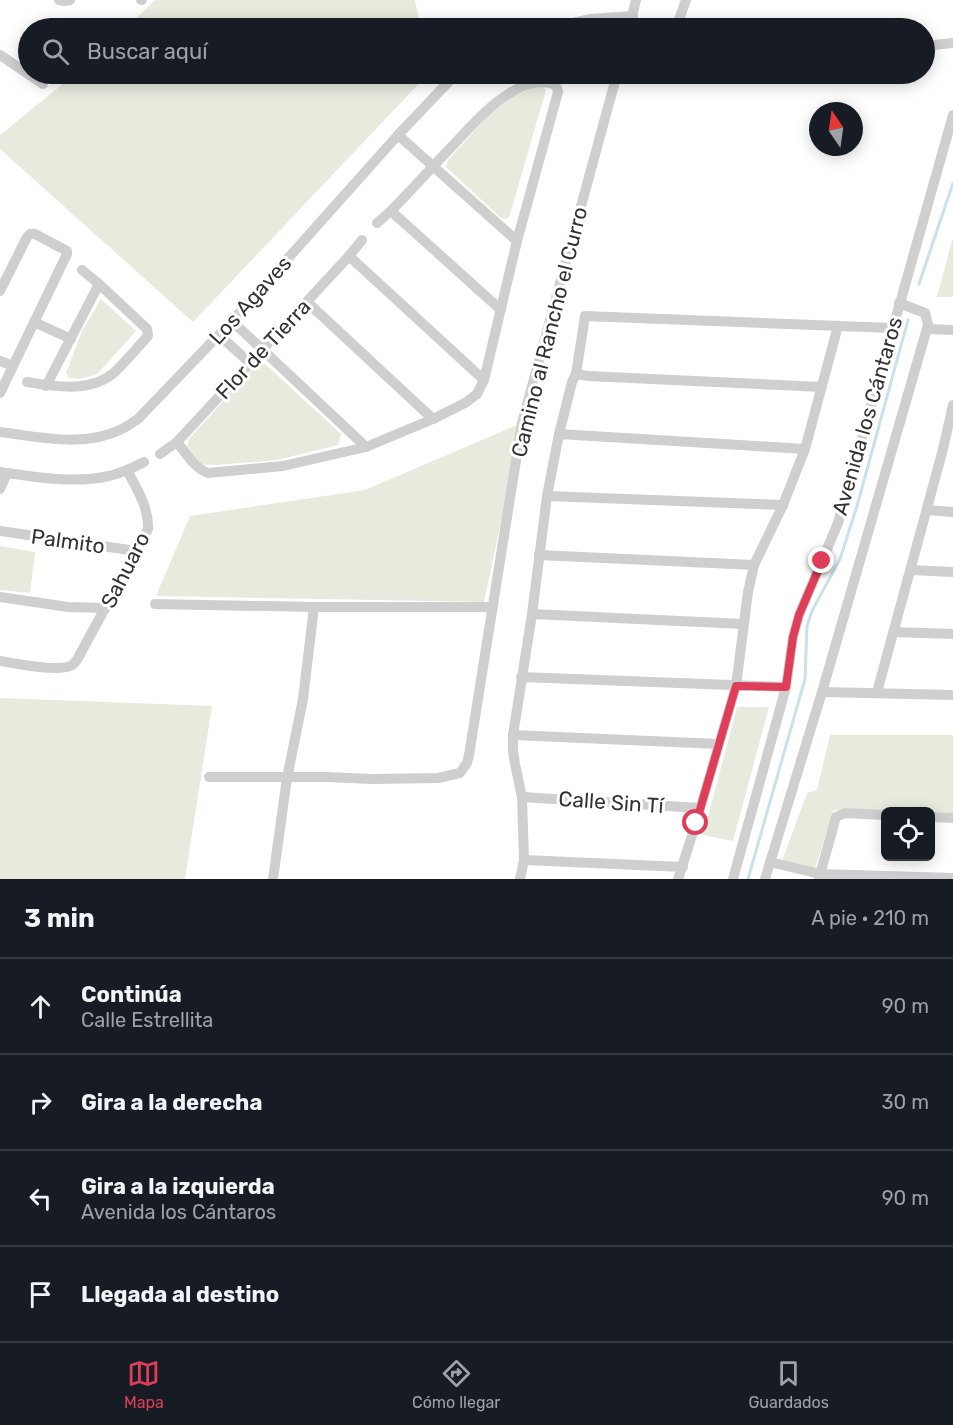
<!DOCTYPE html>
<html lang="es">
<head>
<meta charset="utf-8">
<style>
  body { margin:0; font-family:Rubik,sans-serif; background:#20242c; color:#f1f3f6 }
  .controls { position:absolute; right:18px; bottom:18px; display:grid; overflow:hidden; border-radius:9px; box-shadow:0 3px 15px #0003 }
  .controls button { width:54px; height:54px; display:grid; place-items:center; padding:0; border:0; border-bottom:2px solid #363941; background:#171b24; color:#f1f3f6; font:30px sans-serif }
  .compass { position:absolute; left:809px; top:102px; width:54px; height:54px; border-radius:50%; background:#171b24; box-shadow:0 3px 15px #0003; rotate:347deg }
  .stop { position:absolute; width:18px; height:18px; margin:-14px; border:4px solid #df3e59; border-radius:50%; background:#fff }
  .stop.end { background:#df3e59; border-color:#fff; box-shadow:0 2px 6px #0008 }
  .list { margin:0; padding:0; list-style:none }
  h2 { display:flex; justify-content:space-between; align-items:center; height:78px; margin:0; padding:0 24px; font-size:26px }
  h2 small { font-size:20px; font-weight:400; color:#9ea1a6 }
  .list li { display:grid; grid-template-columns:39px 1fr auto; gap:18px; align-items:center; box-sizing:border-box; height:96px; padding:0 24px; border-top:2px solid #363941 }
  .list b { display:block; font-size:22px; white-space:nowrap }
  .list p { margin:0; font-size:20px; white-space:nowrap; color:#9ea1a6 }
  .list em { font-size:20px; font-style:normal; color:#9ea1a6 }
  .icon { flex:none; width:33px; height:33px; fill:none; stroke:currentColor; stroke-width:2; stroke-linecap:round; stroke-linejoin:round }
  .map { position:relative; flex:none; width:953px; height:879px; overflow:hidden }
  .search { position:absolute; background:#171b24; box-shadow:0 3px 15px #0003; left:18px; right:18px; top:18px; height:66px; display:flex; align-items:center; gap:15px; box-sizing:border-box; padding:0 21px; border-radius:33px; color:#9ea1a6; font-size:22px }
  .sheet { height:462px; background:#171b24 }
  nav { display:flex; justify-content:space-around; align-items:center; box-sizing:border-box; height:84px; border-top:2px solid #363941; background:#171b24; font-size:16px; color:#9ea1a6 }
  nav a { display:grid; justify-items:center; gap:3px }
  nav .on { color:#df3e59 }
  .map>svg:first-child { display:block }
  .green { fill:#e6ebde }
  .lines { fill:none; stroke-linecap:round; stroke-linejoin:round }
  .stream { stroke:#cbe1ea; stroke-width:3 }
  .minor { stroke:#cfcfcf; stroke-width:10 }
  .route { stroke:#df3e59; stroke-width:8 }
  .labels { text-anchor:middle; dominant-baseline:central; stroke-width:6; stroke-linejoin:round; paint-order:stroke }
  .street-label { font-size:21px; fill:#323232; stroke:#fff }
</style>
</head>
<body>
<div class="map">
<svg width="953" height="879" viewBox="0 0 953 879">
  <rect width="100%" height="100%" fill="#fff"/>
  <!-- green -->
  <g class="green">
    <polygon points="155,0 415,0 421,28 126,28"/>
    <polygon points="75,74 428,74 193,322 0,149 0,135"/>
    <polygon points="541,85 546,90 509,218 502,219 446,167 448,160 489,115 514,96"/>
    <polygon points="953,237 953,297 937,297"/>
    <polygon points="101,299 136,331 97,374 81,379 69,378 66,373 82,331"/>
    <polygon points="265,364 341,434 338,445 277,460 216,465 199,464 187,446 189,439 255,366"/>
    <polygon points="522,423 484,602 156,596 190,516 365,490"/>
    <polygon points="0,546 35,552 30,593 0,590"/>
    <polygon points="0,698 212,706 185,879 0,879"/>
    <polygon points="737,707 769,707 733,841 703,835"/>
    <polygon points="830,735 953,735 953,815 931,814 930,812 885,813 834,810 815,868 782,861 807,793 817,790"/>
  </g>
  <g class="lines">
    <!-- stream -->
    <g class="stream">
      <polyline points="919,284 953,183"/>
      <polyline points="748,879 805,679 807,626 812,611 840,559 857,506 908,320"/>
    </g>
    <!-- minor -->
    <g class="minor">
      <polyline points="59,0 64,1 70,0"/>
      <polyline points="141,0 142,0"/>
      <polyline points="551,28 591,19 633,16"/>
      <polyline points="629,28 636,0"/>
      <polyline points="676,28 686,0"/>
      <polyline points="924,46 953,43"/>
      <polyline points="0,55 43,84"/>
      <polyline points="398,135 517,241"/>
      <polyline points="391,211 501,310"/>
      <polyline points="349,256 484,380"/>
      <polyline points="0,291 27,237 30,234 35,234 67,251 67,254 0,393"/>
      <polyline points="307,302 433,419"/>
      <polyline points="232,321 366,447"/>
      <polyline points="34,322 71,339"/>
      <polyline points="927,329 953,330"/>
      <polyline points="219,335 250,363"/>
      <polyline points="0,361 13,366"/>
      <polyline points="576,374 585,316 892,328"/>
      <path d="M27 382C57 387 92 393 116 371 127 360 137 348 148 336L147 329 99 284 82 270"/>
      <polyline points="46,386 99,284"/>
      <path d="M0 432C40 437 84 448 122 429 128 426 133 422 138 419L232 321 398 135 456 74"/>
      <polyline points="559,434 572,382 576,374 588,376 822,387"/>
      <path d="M177 442C186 453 194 468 208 473L283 466 366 447 433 419 465 403 477 394 484 380 517 241 558 92 557 88 554 84C540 79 522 85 510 93 490 105 474 123 458 140 436 163 414 187 391 211L377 223"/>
      <polyline points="160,454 177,442 349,256 362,240"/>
      <path d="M0 472C36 477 73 484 109 476 121 473 133 468 144 462"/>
      <polyline points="0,489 7,473"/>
      <polyline points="547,496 559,434 805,449"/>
      <polyline points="927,510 953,512"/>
      <polyline points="0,531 136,551"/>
      <polyline points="539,555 754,565"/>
      <polyline points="911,570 953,572"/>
      <polyline points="0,597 68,607 106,608"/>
      <polyline points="155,604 314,607 493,607"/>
      <polyline points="532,614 743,624"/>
      <polyline points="894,632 953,634"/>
      <path d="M0 661C15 663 59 673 72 665 73 665 77 660 78 658L148 529C149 507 137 490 127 470"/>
      <polyline points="521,677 786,687"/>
      <polyline points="822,692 953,695"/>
      <polyline points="877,692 942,453 953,405"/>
      <polyline points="513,735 719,744"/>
      <polyline points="209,777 327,777 372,779 438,778 460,773 467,763 469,755 522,423 617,74"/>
      <polyline points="522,797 700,808"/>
      <polyline points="930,817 953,818"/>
      <polyline points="524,860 683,867"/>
      <polyline points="770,862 820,874 953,878"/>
      <polyline points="819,878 836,817 845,813 886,815"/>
      <polyline points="273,879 287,778 303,699 314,607"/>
      <polyline points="520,879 524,860 522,797 515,764 513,751 513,735 532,614 547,496 783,505"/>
      <polyline points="678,879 696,823 736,686 748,592 754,565 783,505 805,449 838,326"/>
      <polyline points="733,879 786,687 793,637 799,615 838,523 953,115"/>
      <polyline points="765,879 822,692 928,325 925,313 899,303"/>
    </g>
  </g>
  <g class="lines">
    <!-- route -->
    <polyline class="route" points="696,823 736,686 786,687 793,637 799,615 822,561"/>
  </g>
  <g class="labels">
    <!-- street labels -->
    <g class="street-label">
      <text transform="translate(250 300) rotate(-48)">Los Agaves</text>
      <text transform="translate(549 332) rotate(-76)">Camino al Rancho el Curro</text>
      <text transform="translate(263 349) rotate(-47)">Flor de Tierra</text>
      <text transform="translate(867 416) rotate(-74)">Avenida los Cántaros</text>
      <text transform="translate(68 541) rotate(8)">Palmito</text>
      <text transform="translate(125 570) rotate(-63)">Sahuaro</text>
      <text transform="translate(611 802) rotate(4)">Calle Sin Tí</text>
    </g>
  </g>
</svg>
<div class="controls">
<button><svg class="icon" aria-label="locate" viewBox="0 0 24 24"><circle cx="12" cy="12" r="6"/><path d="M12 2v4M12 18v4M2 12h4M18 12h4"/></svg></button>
</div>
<svg class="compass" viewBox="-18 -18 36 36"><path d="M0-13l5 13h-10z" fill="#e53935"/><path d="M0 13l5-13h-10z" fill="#9ea1a6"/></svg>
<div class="stop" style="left:696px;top:823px"></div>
<div class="stop end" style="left:822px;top:561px"></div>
<div class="search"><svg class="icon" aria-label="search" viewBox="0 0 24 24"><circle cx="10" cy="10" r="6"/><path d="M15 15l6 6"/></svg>Buscar aquí</div>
</div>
<section class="sheet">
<h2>3 min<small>A pie · 210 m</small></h2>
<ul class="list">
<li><svg class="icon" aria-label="ahead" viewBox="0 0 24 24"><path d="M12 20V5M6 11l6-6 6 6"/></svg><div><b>Continúa</b><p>Calle Estrellita</p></div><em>90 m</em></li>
<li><svg class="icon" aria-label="right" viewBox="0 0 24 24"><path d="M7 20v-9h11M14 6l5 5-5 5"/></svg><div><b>Gira a la derecha</b></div><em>30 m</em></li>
<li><svg class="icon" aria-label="left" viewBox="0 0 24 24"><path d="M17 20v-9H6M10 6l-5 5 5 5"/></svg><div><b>Gira a la izquierda</b><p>Avenida los Cántaros</p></div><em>90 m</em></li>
<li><svg class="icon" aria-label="arrive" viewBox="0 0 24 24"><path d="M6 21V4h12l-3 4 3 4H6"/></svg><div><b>Llegada al destino</b></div></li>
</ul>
</section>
<nav>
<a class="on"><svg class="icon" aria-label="map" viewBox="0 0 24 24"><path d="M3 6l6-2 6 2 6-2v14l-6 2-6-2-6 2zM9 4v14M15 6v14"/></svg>Mapa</a>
<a><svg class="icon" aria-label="directions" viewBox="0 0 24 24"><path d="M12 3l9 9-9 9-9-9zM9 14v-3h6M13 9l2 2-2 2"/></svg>Cómo llegar</a>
<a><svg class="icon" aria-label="saved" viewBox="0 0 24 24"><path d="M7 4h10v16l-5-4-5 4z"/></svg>Guardados</a>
</nav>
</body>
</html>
